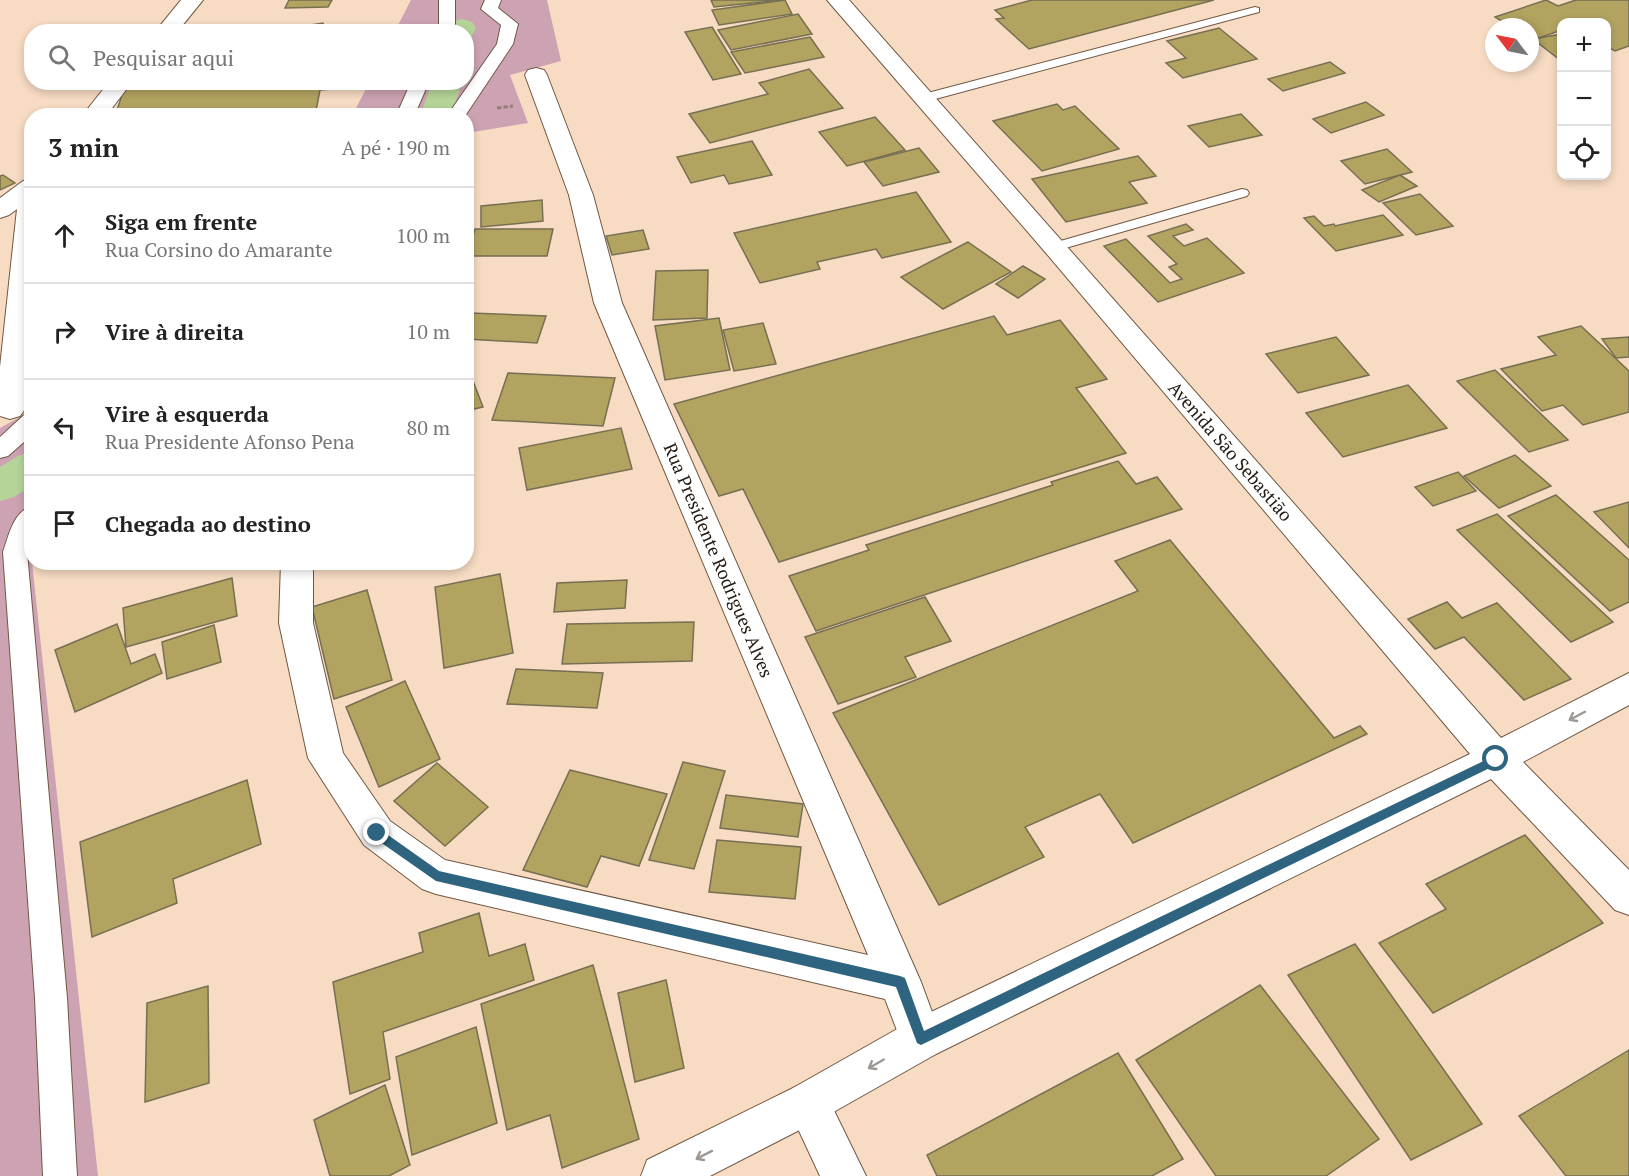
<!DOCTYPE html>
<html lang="pt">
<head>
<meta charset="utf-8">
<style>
  body { margin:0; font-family:"PT Serif",serif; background:#f6f6f6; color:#222 }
  .controls { position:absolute; right:18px; top:18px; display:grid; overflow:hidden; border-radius:12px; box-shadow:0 3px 9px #0003 }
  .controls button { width:54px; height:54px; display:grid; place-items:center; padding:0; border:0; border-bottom:2px solid #e0e0e0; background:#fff; color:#222; font:30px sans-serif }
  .compass { position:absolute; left:1485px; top:18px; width:54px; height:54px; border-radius:50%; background:#fff; box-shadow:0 3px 9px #0003; rotate:302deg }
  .stop { position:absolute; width:18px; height:18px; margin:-14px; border:4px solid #2e647f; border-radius:50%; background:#fff }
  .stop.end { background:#2e647f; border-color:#fff; box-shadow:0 2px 6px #0008 }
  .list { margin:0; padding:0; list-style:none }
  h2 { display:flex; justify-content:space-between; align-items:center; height:78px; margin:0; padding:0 24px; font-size:26px }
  h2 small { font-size:20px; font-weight:400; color:#767676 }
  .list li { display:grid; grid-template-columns:39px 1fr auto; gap:18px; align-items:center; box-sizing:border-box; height:96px; padding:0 24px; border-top:2px solid #e0e0e0 }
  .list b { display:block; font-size:22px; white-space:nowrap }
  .list p { margin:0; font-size:20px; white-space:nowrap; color:#767676 }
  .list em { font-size:20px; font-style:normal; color:#767676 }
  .icon { flex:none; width:33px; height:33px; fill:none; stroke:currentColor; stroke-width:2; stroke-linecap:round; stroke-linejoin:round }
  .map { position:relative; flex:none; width:1629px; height:1176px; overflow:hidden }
  .search { position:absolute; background:#fff; box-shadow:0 3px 9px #0003; left:24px; top:24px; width:450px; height:66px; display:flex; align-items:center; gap:15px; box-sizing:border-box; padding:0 21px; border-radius:24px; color:#767676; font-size:22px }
  .panel { position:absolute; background:#fff; box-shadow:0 3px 9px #0003; left:24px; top:108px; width:450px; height:462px; border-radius:24px }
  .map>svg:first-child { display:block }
  .green { fill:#cda3b3 }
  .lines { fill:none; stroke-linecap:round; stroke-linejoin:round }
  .canal { fill:#b5d598; fill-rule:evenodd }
  .building { fill:#b3a361; stroke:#766f51; stroke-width:1.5 }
  .service-casing { stroke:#705844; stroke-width:2 }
  .pedestrian-casing { stroke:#705844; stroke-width:2 }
  .minor-casing { stroke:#705844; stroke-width:2 }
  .tertiary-casing { stroke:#705844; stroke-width:2 }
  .path { stroke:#958171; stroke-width:3; stroke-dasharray:4.5 2; stroke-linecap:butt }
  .service { fill:#fff; fill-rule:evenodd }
  .pedestrian { fill:#fff; fill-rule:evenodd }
  .minor { fill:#fff; fill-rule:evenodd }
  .tertiary { fill:#fff; fill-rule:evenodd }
  .oneway { stroke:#9d9895 }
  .route { fill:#2e647f }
  .labels { text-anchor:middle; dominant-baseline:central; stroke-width:4.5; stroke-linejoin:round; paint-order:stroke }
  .street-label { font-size:18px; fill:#251b13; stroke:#fff }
</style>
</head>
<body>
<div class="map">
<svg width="1629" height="1176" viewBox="0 0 1629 1176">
  <rect width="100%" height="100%" fill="#f7dbc3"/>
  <!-- green -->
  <g class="green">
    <polygon points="411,0 547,0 561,61 510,75 528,123 467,133 466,116 352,116 369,83 466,82 466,32 395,31"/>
    <polygon points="31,411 32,562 98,1176 0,1176 0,428"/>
  </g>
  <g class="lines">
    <!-- canal -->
    <g class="canal">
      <polygon points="462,19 472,22 476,28 471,38 466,39 466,32 447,32 452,22"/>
      <polygon points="432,82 462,82 451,116 420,116"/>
      <polygon points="32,451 32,486 14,497 0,501 0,467 18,456"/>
    </g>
  </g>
  <!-- building -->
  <g class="building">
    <polygon points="289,0 332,0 328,7 285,8"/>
    <polygon points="711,0 780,0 714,7"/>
    <polygon points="785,0 792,14 719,25 712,10"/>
    <polygon points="1032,0 1214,0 1029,49 996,19 1004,18 995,10"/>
    <polygon points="1546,0 1558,6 1576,0 1629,0 1629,46 1615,51 1606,46 1606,22 1562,22 1562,30 1533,40 1530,38 1530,27 1511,27 1495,17"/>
    <polygon points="798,14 812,34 731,50 718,30"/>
    <polygon points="323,23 324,32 263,32"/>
    <polygon points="712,27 741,74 713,80 685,32"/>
    <polygon points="1219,28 1257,59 1183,78 1166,63 1186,58 1167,41"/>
    <polygon points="1562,34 1560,60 1533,39"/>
    <polygon points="810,37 824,57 745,73 731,52"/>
    <polygon points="1330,62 1345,73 1283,91 1268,79"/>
    <polygon points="809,69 843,108 710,143 689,114 768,94 759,83"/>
    <polygon points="174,82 343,82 342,88 320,90 315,116 115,116 125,86"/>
    <polygon points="1366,102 1384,115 1331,133 1313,119"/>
    <polygon points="1057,104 1063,110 1075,106 1119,149 1042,171 993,121"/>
    <polygon points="1241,114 1262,135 1209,147 1188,126"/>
    <polygon points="875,117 905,150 847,166 819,132"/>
    <polygon points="752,141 772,175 729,184 724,175 691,183 677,157"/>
    <polygon points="919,148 939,172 883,186 864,162"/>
    <polygon points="1387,149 1412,172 1365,184 1341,161"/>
    <polygon points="1138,156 1156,176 1129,182 1147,203 1066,222 1032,179"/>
    <polygon points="3,175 15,183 0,190 0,176"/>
    <polygon points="1400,175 1417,186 1379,202 1362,190"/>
    <polygon points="916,192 951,242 882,258 876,249 817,262 820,269 760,283 734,233"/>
    <polygon points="1420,194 1453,226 1416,235 1383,203"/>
    <polygon points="542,200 543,221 481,227 481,206"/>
    <polygon points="1383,215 1403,235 1336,251 1304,218 1314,216 1324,226 1334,224 1335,226"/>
    <polygon points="1186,224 1193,230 1173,236 1184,246 1207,238 1244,273 1158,302 1104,246 1126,239 1170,283 1182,279 1169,267 1177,264 1148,236"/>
    <polygon points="475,229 553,229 547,256 468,256"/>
    <polygon points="643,230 649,249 612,255 606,236"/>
    <polygon points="968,242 1011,272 943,309 901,277"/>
    <polygon points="1023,266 1045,279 1018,298 996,284"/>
    <polygon points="708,270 707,318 653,320 656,271"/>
    <polygon points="470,313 546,316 537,343 466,339 466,322"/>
    <polygon points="994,316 1007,335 1060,320 1107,379 1076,388 1126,453 779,562 743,489 719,496 674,404"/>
    <polygon points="719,318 730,370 665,380 655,326"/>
    <polygon points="763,323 776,364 734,371 723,330"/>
    <polygon points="1581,326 1629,371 1629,412 1583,425 1563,405 1542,411 1501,369 1556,355 1538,337"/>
    <polygon points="1336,337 1369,375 1298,393 1266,354"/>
    <polygon points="1629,337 1629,357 1616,358 1602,339"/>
    <polygon points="466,368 468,368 483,407 466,411"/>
    <polygon points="1495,370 1568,440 1529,452 1457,381"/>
    <polygon points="508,373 615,378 603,426 492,420"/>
    <polygon points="1408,385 1447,428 1343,457 1306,413"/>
    <polygon points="621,428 632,469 527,490 519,448"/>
    <polygon points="1515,455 1551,486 1499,508 1464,476"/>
    <polygon points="1118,461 1136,484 1157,477 1182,509 816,631 789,576 869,550 866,545 1053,485 1051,482"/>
    <polygon points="1458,472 1476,491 1433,506 1415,487"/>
    <polygon points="1556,495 1629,560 1629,602 1610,611 1508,516"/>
    <polygon points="1629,502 1629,548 1594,512"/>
    <polygon points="1497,514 1613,622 1571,642 1457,530"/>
    <polygon points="1170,540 1334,738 1360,726 1367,734 1133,843 1100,794 1025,827 1044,857 939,905 833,713 1138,591 1115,561"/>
    <polygon points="500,574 513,653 444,668 435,587"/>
    <polygon points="232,578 237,616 126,647 123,608"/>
    <polygon points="627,580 625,608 554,612 557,583"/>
    <polygon points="367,590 392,680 334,699 312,607"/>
    <polygon points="925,597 951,641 905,657 916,677 838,704 805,637"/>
    <polygon points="1447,602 1462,618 1497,603 1571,679 1524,700 1464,637 1435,649 1408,619"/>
    <polygon points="694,622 692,661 562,664 567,624"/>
    <polygon points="117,624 131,664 155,654 162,673 75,712 55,650"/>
    <polygon points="214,625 221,662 167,679 162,642"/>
    <polygon points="516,669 603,673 597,708 507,704"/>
    <polygon points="405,681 440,759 379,787 346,707"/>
    <polygon points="683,762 725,771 694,869 649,860"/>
    <polygon points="437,763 488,807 445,846 394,801"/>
    <polygon points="570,770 667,794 639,866 601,856 587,887 523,870"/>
    <polygon points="247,780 261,844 173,879 177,903 92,937 80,842"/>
    <polygon points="726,795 803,804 798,837 720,828"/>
    <polygon points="1525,835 1603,923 1433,1013 1379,943 1446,909 1426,884"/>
    <polygon points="717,840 801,847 795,899 709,892"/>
    <polygon points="479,913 489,956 525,944 534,980 383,1032 390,1079 350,1094 333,982 423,952 419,933"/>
    <polygon points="1355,944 1482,1124 1411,1160 1288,975"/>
    <polygon points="593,965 639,1139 562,1168 550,1115 507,1130 481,1004"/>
    <polygon points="666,980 684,1068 635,1082 618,993"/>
    <polygon points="1260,985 1379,1139 1326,1176 1216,1176 1136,1060"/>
    <polygon points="208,986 209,1083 145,1102 147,1003"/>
    <polygon points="476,1027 497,1123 412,1155 396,1057"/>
    <polygon points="1629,1050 1629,1176 1566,1176 1519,1116"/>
    <polygon points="1118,1053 1183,1159 1152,1176 937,1176 927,1155"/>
    <polygon points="385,1085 410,1165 389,1176 330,1176 314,1120"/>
  </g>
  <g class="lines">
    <defs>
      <g id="service">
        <polygon points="1255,7 1259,8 1259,12 928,101 924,102 918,98 920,95"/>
        <polygon points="1242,189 1247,190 1249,193 1247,196 1055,251 1048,247 1050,244"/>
      </g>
      <g id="pedestrian">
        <polygon points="439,0 455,0 455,24 452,32 435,32 439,24"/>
        <polygon points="485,0 501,0 498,8 518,24 513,44 465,116 447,116 497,44 501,25 481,9"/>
        <polygon points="411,82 429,82 414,116 396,116"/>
        <polygon points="32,413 32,435 8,456 0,458 0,437 24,415"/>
        <path d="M32 506V540L27 552 67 998 77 1176H43L35 998 3 552C9 535 13 512 32 506Z"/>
      </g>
      <g id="minor">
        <polygon points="181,0 203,0 177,32 155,32"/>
        <polygon points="536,68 544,70 547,75 593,195 622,303 921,982 942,1039 936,1054 921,1060 906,1054 885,999 436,894 422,889 364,845 308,758 279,623 281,562 313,562 313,623 343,753 390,821 445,860 868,955 594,303 569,195 525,75 528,70"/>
        <polygon points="109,82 132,82 106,116 82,116"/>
        <polygon points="32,179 32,333 25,409 20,416 10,419 0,416 0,367 17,209 9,215 0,218 0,198 23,181"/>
        <polygon points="808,1081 823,1088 866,1176 820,1176 786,1103 793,1088"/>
      </g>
      <polygon id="tertiary" points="827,0 849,0 1501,738 1629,673 1629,705 1523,762 1629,870 1629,915 1615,910 1491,779 936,1054 823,1118 710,1176 641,1176 647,1160 793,1088 906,1024 1470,754 1046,253"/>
    </defs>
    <!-- service casing -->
    <use href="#service" class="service-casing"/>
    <!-- pedestrian casing -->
    <use href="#pedestrian" class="pedestrian-casing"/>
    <!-- minor casing -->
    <use href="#minor" class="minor-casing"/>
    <!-- tertiary casing -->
    <use href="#tertiary" class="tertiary-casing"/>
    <!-- path -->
    <polyline class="path" points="497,108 513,106"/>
    <!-- service -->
    <use href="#service" class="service"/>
    <!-- pedestrian -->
    <use href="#pedestrian" class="pedestrian"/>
    <!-- minor -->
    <use href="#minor" class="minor"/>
    <!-- tertiary -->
    <use href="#tertiary" class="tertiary"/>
  </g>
  <!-- one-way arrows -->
  <defs><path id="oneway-shaft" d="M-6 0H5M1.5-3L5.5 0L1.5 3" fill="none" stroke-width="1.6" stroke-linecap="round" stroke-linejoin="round" transform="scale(1.5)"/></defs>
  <g class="oneway">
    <use href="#oneway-shaft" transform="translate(1577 716) rotate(152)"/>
    <use href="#oneway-shaft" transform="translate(876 1064) rotate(150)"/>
    <use href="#oneway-shaft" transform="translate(704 1155) rotate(153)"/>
  </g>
  <!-- route -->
  <polygon class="route" points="1496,755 1502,759 1500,763 921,1045 917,1043 896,987 436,881 373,837 371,833 377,828 381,830 439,871 900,976 905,978 924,1031"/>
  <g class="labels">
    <!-- street labels -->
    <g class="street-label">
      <text transform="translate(1231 451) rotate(49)">Avenida São Sebastião</text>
      <text transform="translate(719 560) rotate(67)">Rua Presidente Rodrigues Alves</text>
    </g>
  </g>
</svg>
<div class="controls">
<button>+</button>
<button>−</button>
<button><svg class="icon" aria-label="locate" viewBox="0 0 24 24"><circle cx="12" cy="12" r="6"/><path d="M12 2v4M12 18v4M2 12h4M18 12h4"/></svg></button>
</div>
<svg class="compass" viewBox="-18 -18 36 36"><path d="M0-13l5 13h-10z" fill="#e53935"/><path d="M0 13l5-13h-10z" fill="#767676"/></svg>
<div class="stop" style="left:1496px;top:759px"></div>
<div class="stop end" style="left:377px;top:833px"></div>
<div class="search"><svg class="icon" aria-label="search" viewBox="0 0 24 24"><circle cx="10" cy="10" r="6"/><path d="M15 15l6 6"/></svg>Pesquisar aqui</div>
<section class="panel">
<h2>3 min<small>A pé · 190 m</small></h2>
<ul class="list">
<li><svg class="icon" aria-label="ahead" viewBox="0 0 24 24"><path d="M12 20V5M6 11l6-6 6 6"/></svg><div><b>Siga em frente</b><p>Rua Corsino do Amarante</p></div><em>100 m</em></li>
<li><svg class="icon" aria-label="right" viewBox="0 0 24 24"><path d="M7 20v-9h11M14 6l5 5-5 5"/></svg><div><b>Vire à direita</b></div><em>10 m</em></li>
<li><svg class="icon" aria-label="left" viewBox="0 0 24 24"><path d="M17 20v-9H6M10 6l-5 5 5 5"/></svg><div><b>Vire à esquerda</b><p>Rua Presidente Afonso Pena</p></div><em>80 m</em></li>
<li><svg class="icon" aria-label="arrive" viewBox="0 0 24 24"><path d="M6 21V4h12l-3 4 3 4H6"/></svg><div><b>Chegada ao destino</b></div></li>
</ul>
</section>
</div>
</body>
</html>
